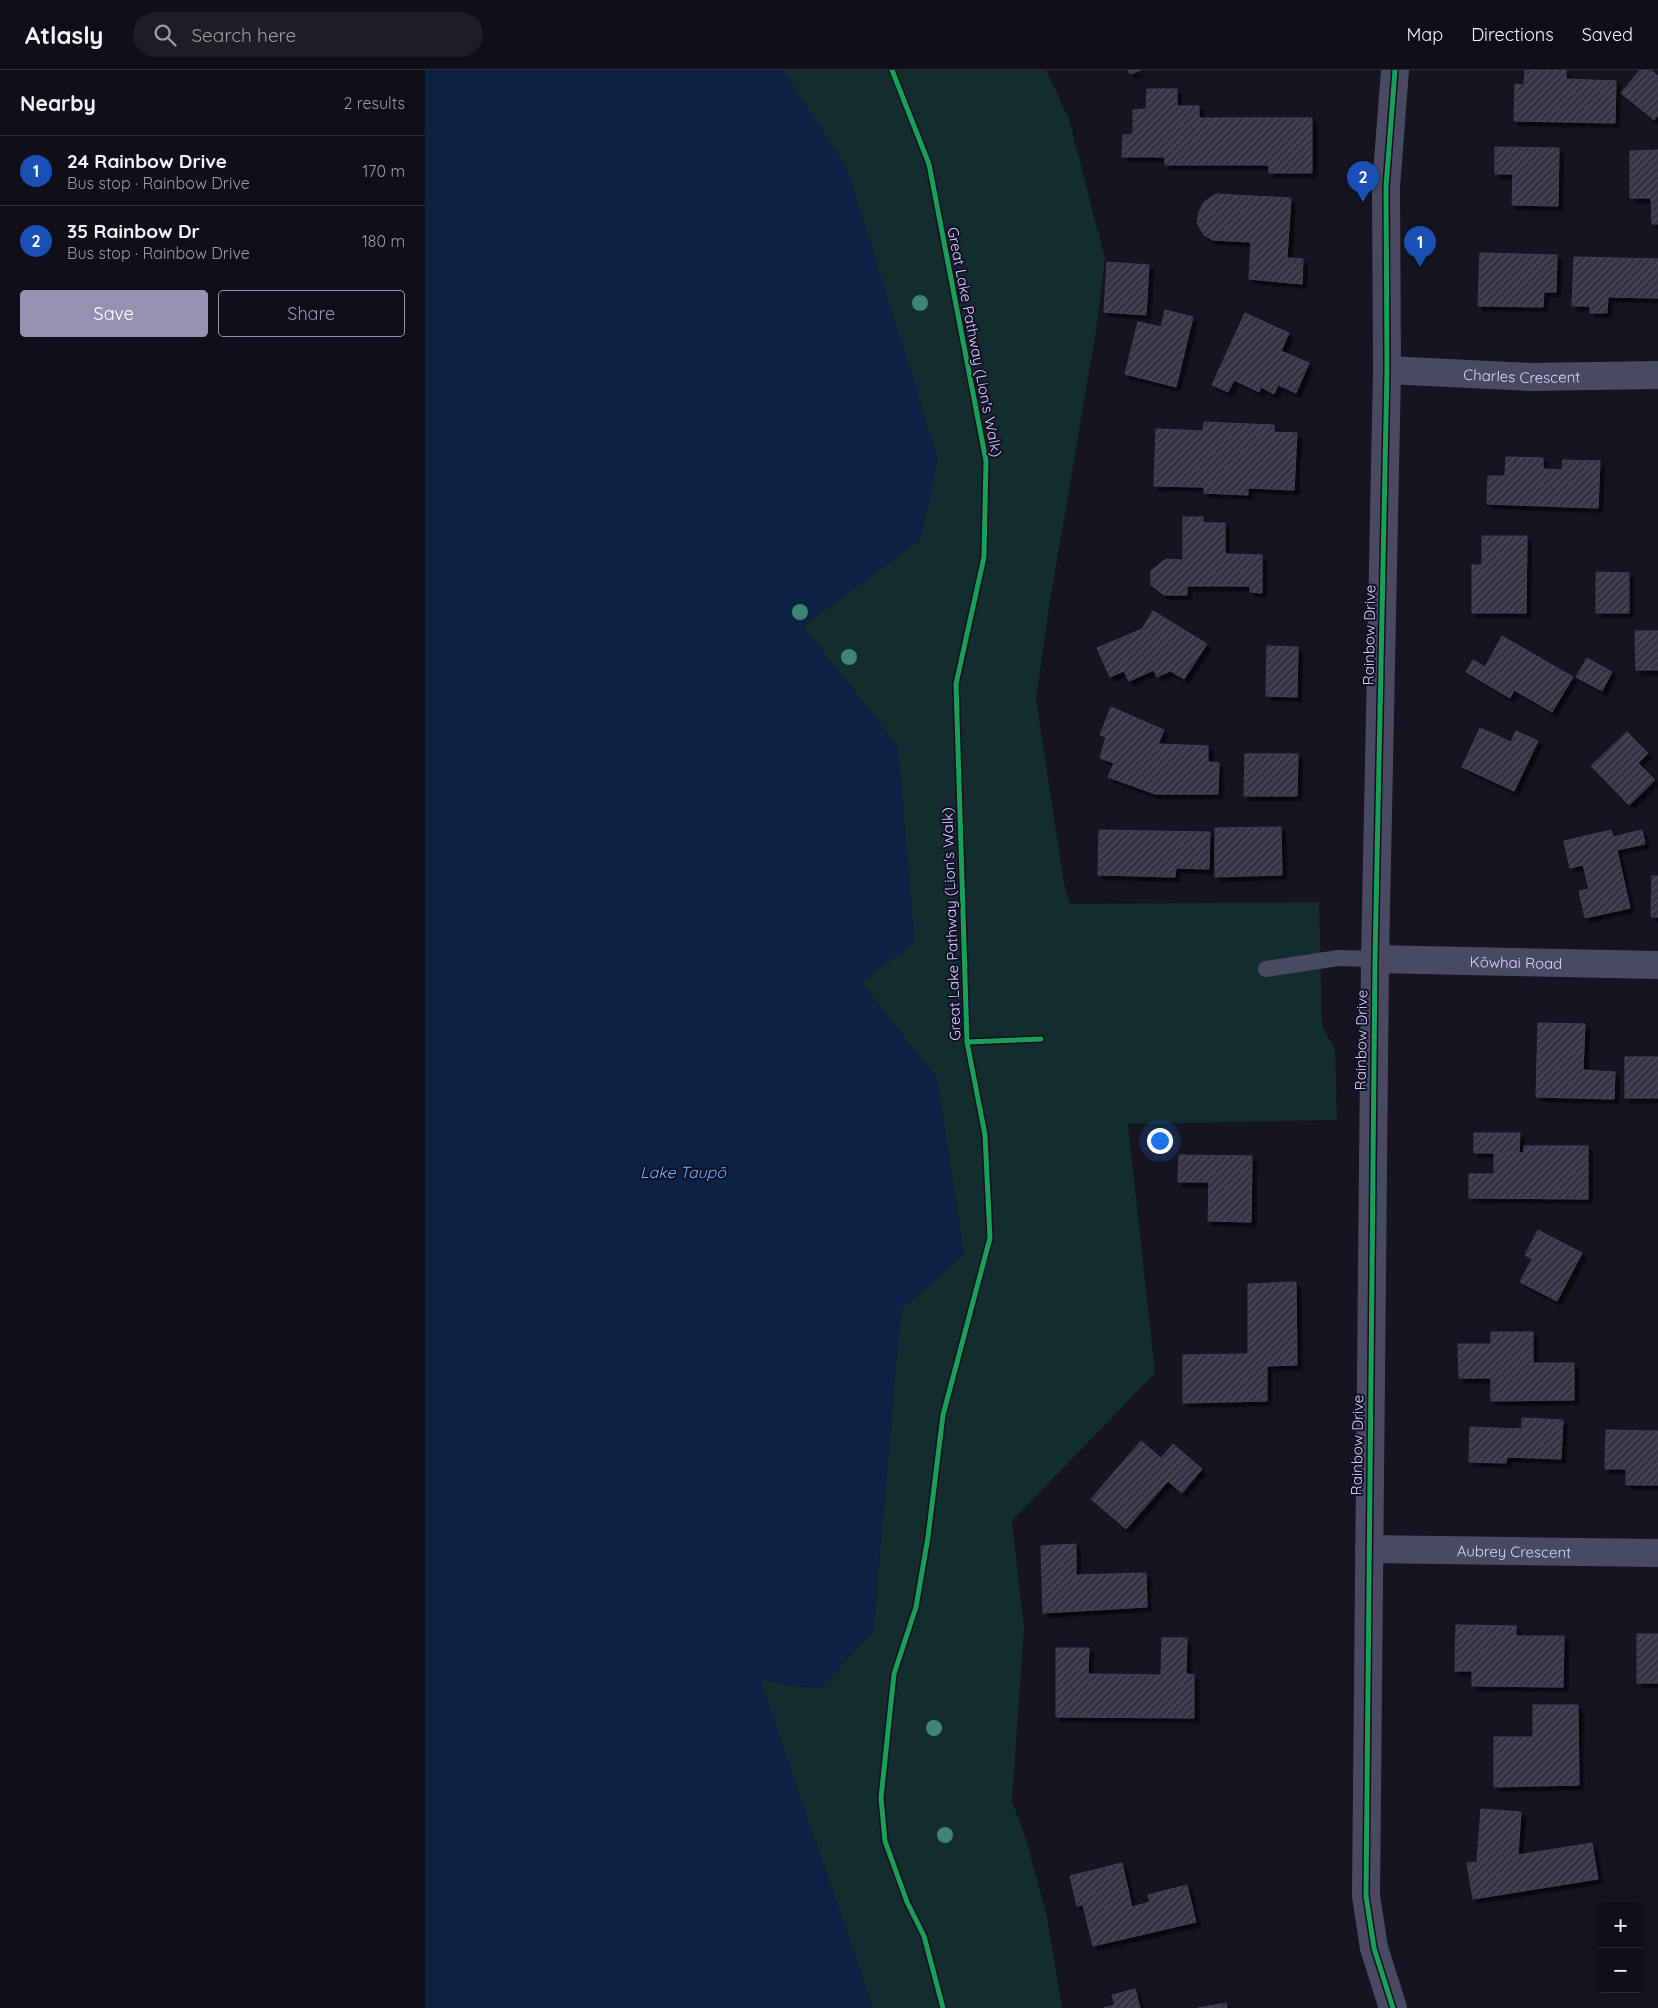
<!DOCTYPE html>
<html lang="en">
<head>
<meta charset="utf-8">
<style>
  body { margin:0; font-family:Quicksand,sans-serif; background:#1e1d26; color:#f1f3f6 }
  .controls { position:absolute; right:15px; bottom:15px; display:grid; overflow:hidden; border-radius:5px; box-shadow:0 2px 8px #0003 }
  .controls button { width:45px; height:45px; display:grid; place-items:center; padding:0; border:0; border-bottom:1px solid #302f38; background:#100f19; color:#f1f3f6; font:25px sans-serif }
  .you { position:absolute; left:734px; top:1070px; width:18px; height:18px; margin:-12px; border:4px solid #fff; border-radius:50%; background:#1a73e8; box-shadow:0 0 0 8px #1a73e833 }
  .badge { display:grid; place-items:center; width:32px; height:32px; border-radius:50%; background:#9591b1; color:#fff; font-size:16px; font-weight:700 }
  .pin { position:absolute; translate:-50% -41px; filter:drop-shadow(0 1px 2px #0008) }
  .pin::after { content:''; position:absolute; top:26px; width:18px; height:15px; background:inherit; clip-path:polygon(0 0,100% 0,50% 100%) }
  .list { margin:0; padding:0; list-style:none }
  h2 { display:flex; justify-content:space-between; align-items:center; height:65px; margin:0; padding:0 20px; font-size:21px }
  h2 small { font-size:16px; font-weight:400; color:#9c9ca2 }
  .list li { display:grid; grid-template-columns:32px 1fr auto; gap:15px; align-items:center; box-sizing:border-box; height:70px; padding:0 20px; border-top:1px solid #302f38 }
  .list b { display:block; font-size:19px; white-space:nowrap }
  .list p { margin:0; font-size:16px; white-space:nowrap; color:#9c9ca2 }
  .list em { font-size:16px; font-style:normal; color:#9c9ca2 }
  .actions { display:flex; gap:10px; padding:15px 20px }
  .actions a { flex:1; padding:11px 0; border:1px solid #9591b1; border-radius:5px; text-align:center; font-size:18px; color:#9591b1 }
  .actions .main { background:#9591b1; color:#fff }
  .icon { flex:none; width:28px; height:28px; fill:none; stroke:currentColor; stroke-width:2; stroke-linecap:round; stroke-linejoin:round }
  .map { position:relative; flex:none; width:1233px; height:1938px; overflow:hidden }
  header { display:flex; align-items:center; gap:30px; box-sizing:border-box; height:70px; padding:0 25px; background:#100f19; border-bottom:1px solid #302f38 }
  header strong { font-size:24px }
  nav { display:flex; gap:28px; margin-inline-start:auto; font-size:18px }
  .search { width:350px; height:45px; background:#1e1d26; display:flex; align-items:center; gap:12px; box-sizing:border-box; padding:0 18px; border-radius:28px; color:#9c9ca2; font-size:19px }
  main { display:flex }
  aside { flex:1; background:#100f19 }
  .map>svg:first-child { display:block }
  .green { fill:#132c2d }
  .water { fill:#0d2144 }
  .building { fill:url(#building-hatch); stroke:#433f54; filter:url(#shadow) }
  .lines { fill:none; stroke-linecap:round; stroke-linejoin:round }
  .service { stroke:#4a4962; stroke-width:16 }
  .minor { stroke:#4a4962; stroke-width:28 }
  .cycleway-casing { stroke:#130f26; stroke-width:8 }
  .cycleway { stroke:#1a9f57; stroke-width:5 }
  .tree { fill:#3e8478 }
  .labels { text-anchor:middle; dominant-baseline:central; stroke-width:4; stroke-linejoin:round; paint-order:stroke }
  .street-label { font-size:15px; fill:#d9d4ff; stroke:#130f26 }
  .water-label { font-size:16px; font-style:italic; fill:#62b6ff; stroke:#130f26 }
</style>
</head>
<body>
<header>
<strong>Atlasly</strong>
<div class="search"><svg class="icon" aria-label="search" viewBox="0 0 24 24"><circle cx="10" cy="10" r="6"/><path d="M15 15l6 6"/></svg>Search here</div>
<nav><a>Map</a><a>Directions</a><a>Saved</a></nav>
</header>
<main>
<aside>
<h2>Nearby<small>2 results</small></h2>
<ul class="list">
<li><span class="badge" style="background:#1a4fb4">1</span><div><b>24 Rainbow Drive</b><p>Bus stop · Rainbow Drive</p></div><em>170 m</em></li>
<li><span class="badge" style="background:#1a4fb4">2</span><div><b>35 Rainbow Dr</b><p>Bus stop · Rainbow Drive</p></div><em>180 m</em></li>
</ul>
<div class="actions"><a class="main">Save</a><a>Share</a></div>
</aside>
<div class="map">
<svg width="1233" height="1938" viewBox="0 0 1233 1938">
  <defs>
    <pattern id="building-hatch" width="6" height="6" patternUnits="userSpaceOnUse" patternTransform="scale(1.25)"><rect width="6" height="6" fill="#343243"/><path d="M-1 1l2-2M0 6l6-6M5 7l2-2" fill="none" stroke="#514f5f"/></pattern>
    <filter id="shadow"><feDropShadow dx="4.5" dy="4.5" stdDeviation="1" flood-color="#0009"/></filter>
  </defs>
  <rect width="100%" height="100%" fill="#161421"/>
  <!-- green -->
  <polygon class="green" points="358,0 621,0 644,49 680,189 671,261 624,537 611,629 639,814 645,834 894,832 897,956 910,979 912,1050 703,1054 730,1303 587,1451 599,1558 587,1731 601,1769 622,1847 637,1938 448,1938 335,1610 394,1619 448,1562 476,1239 539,1185 512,1009 436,912 473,677 378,556 496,469 456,212 423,101"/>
  <!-- water -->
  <polygon class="water" points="0,0 358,0 423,101 513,388 496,469 378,556 473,677 490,872 436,912 512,1009 539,1185 476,1239 448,1562 394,1619 335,1610 448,1938 0,1938"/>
  <!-- building -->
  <g class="building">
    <polygon points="703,0 716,0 705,4"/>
    <polygon points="1100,0 1141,0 1141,9 1191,11 1190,53 1089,51 1090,14 1099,15"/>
    <polygon points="1215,0 1226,0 1233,6 1233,45 1229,50 1196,23"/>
    <polygon points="722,19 752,19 752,36 774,36 774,48 887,48 887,103 844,103 844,95 740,95 740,87 697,87 698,65 708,64 708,40 721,39"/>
    <polygon points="1070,77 1134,78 1133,136 1087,135 1088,104 1070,104"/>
    <polygon points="1233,80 1233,154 1227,154 1226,128 1205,128 1205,81"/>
    <polygon points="791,124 866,128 862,188 878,189 877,214 824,209 826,172 788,170 779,165 772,153 774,142 779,132"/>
    <polygon points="1055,183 1132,185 1131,222 1119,222 1118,237 1053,236"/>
    <polygon points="1149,187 1233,189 1233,228 1183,227 1182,243 1165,243 1165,236 1147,236"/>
    <polygon points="682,192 724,195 721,245 679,242"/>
    <polygon points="740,240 768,247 751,317 700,304 713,252 736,257"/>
    <polygon points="820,243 864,263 856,281 884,293 871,323 853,315 849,324 836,317 834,322 809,310 803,322 787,315"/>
    <polygon points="779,352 849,355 849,362 872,363 869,420 823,418 823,425 779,423 779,417 729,416 731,359 778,361"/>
    <polygon points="1081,387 1118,388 1118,399 1137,400 1138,390 1175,391 1173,438 1062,434 1063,406 1080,406"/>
    <polygon points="758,447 778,447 778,453 800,453 800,484 837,485 837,523 825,522 825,516 762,516 762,525 739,525 726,515 726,501 741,489 758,490"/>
    <polygon points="1057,466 1102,466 1101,543 1047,543 1047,495 1057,495"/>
    <polygon points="1171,502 1204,503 1204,543 1171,543"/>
    <polygon points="728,541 782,574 759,609 745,601 732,607 729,600 704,611 699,601 685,607 672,578 717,559"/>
    <polygon points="1210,561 1233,561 1233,600 1211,600"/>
    <polygon points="1077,566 1148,607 1127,642 1089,620 1085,628 1041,602 1048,590 1060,597"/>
    <polygon points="842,576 873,577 872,627 841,626"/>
    <polygon points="1162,588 1187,602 1177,621 1151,607"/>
    <polygon points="686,637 739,660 733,674 783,676 783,692 794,693 793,724 730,724 683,707 689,693 675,688 681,667 675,665"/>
    <polygon points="1055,658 1086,672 1091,661 1113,671 1089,721 1037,697"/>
    <polygon points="1202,662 1223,683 1213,693 1230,710 1204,735 1166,696"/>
    <polygon points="820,684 873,684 872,726 819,726"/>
    <polygon points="856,757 857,805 790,807 790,758"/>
    <polygon points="674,760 785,762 784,799 751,798 750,807 673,805"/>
    <polygon points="1186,760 1188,767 1217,760 1220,774 1192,780 1205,838 1160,848 1154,821 1164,819 1158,795 1145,798 1139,771"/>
    <polygon points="1227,806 1233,806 1233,847 1226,847"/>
    <polygon points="1113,953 1160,954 1158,1000 1190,1002 1189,1029 1111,1027"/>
    <rect x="1200" y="987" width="33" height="41"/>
    <polygon points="1049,1063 1095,1063 1094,1083 1049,1083"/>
    <polygon points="1099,1076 1163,1076 1163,1129 1044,1128 1044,1104 1069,1104 1069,1083 1099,1083"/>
    <polygon points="754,1085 827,1086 826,1152 783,1151 784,1112 753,1112"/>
    <polygon points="1113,1160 1157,1183 1132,1231 1095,1212 1107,1189 1100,1185"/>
    <polygon points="871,1212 872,1295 842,1296 842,1331 758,1333 758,1285 823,1284 823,1214"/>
    <polygon points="1066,1262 1108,1262 1108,1293 1149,1293 1149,1330 1066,1331 1066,1308 1034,1308 1033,1274 1066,1274"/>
    <polygon points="1097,1348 1138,1350 1136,1389 1082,1387 1081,1393 1044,1392 1045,1357 1097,1359"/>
    <polygon points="1181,1360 1233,1361 1233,1415 1201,1415 1201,1399 1180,1399"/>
    <polygon points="716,1371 736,1388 748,1374 777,1399 757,1423 743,1411 701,1459 666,1429"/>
    <polygon points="651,1474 651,1505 721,1503 722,1537 618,1543 616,1476"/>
    <polygon points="1031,1555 1091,1556 1091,1566 1139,1566 1138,1617 1047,1616 1047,1601 1030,1601"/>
    <rect x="1212" y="1564" width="21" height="49"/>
    <polygon points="737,1568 762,1568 761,1604 769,1605 769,1648 631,1647 631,1578 664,1578 663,1604 736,1605"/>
    <polygon points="1108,1635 1153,1635 1154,1715 1069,1717 1069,1667 1108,1667"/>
    <polygon points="1056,1739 1096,1742 1093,1785 1167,1773 1173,1809 1048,1829 1042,1793 1052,1792"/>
    <polygon points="697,1793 707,1837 725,1832 723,1825 762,1815 771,1852 668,1876 658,1835 652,1836 645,1806"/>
    <polygon points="710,1919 715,1938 678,1938 690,1935 687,1925"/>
    <polygon points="801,1933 802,1938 773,1938"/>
  </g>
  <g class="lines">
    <!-- service -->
    <polyline class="service" points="841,899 913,888 950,889"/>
    <!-- minor -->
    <g class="minor">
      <path id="s1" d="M962 300 1104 307 1233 305"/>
      <path id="s2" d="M950 889 1233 895"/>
      <path id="s3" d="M944 1479 1233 1483"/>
      <polyline points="968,1938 949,1878 941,1826 950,889 962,300 961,117 970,0"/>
    </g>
    <defs>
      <g id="cycleway">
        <polyline points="467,0 504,94 561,391 559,487 531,614 542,972 560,1065 565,1168 518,1345 503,1467 491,1537 469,1604 456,1728 460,1771 482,1832 499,1866 518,1938"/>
        <polyline points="542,972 616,969"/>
        <polyline points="968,1938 949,1878 941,1826 950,889 962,300 961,117 970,0"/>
      </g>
    </defs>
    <!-- cycleway casing -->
    <use href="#cycleway" class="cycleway-casing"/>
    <!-- cycleway -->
    <use href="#cycleway" class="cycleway"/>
  </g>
  <!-- trees -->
  <g class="tree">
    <circle cx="495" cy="233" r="8"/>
    <circle cx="375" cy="542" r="8"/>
    <circle cx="424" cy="587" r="8"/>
    <circle cx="509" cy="1658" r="8"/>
    <circle cx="520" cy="1765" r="8"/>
  </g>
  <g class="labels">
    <!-- street labels -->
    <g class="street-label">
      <text transform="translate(550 272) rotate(79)">Great Lake Pathway (Lion's Walk)</text>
      <text stroke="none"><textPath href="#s1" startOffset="135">Charles Crescent</textPath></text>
      <text transform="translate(944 565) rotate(-89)">Rainbow Drive</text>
      <text transform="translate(526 854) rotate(-92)">Great Lake Pathway (Lion's Walk)</text>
      <text stroke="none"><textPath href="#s2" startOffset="141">Kōwhai Road</textPath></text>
      <text transform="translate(936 970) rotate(-89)">Rainbow Drive</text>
      <text transform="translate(932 1375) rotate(-89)">Rainbow Drive</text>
      <text stroke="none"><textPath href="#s3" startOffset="145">Aubrey Crescent</textPath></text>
    </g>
    <!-- water labels -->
    <g class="water-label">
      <text x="258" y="1102">Lake Taupō</text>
    </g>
  </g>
</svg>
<div class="controls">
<button>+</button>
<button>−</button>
</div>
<div class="you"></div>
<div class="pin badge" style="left:995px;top:197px;background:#1a4fb4">1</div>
<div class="pin badge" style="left:938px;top:132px;background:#1a4fb4">2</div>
</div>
</main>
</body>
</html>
